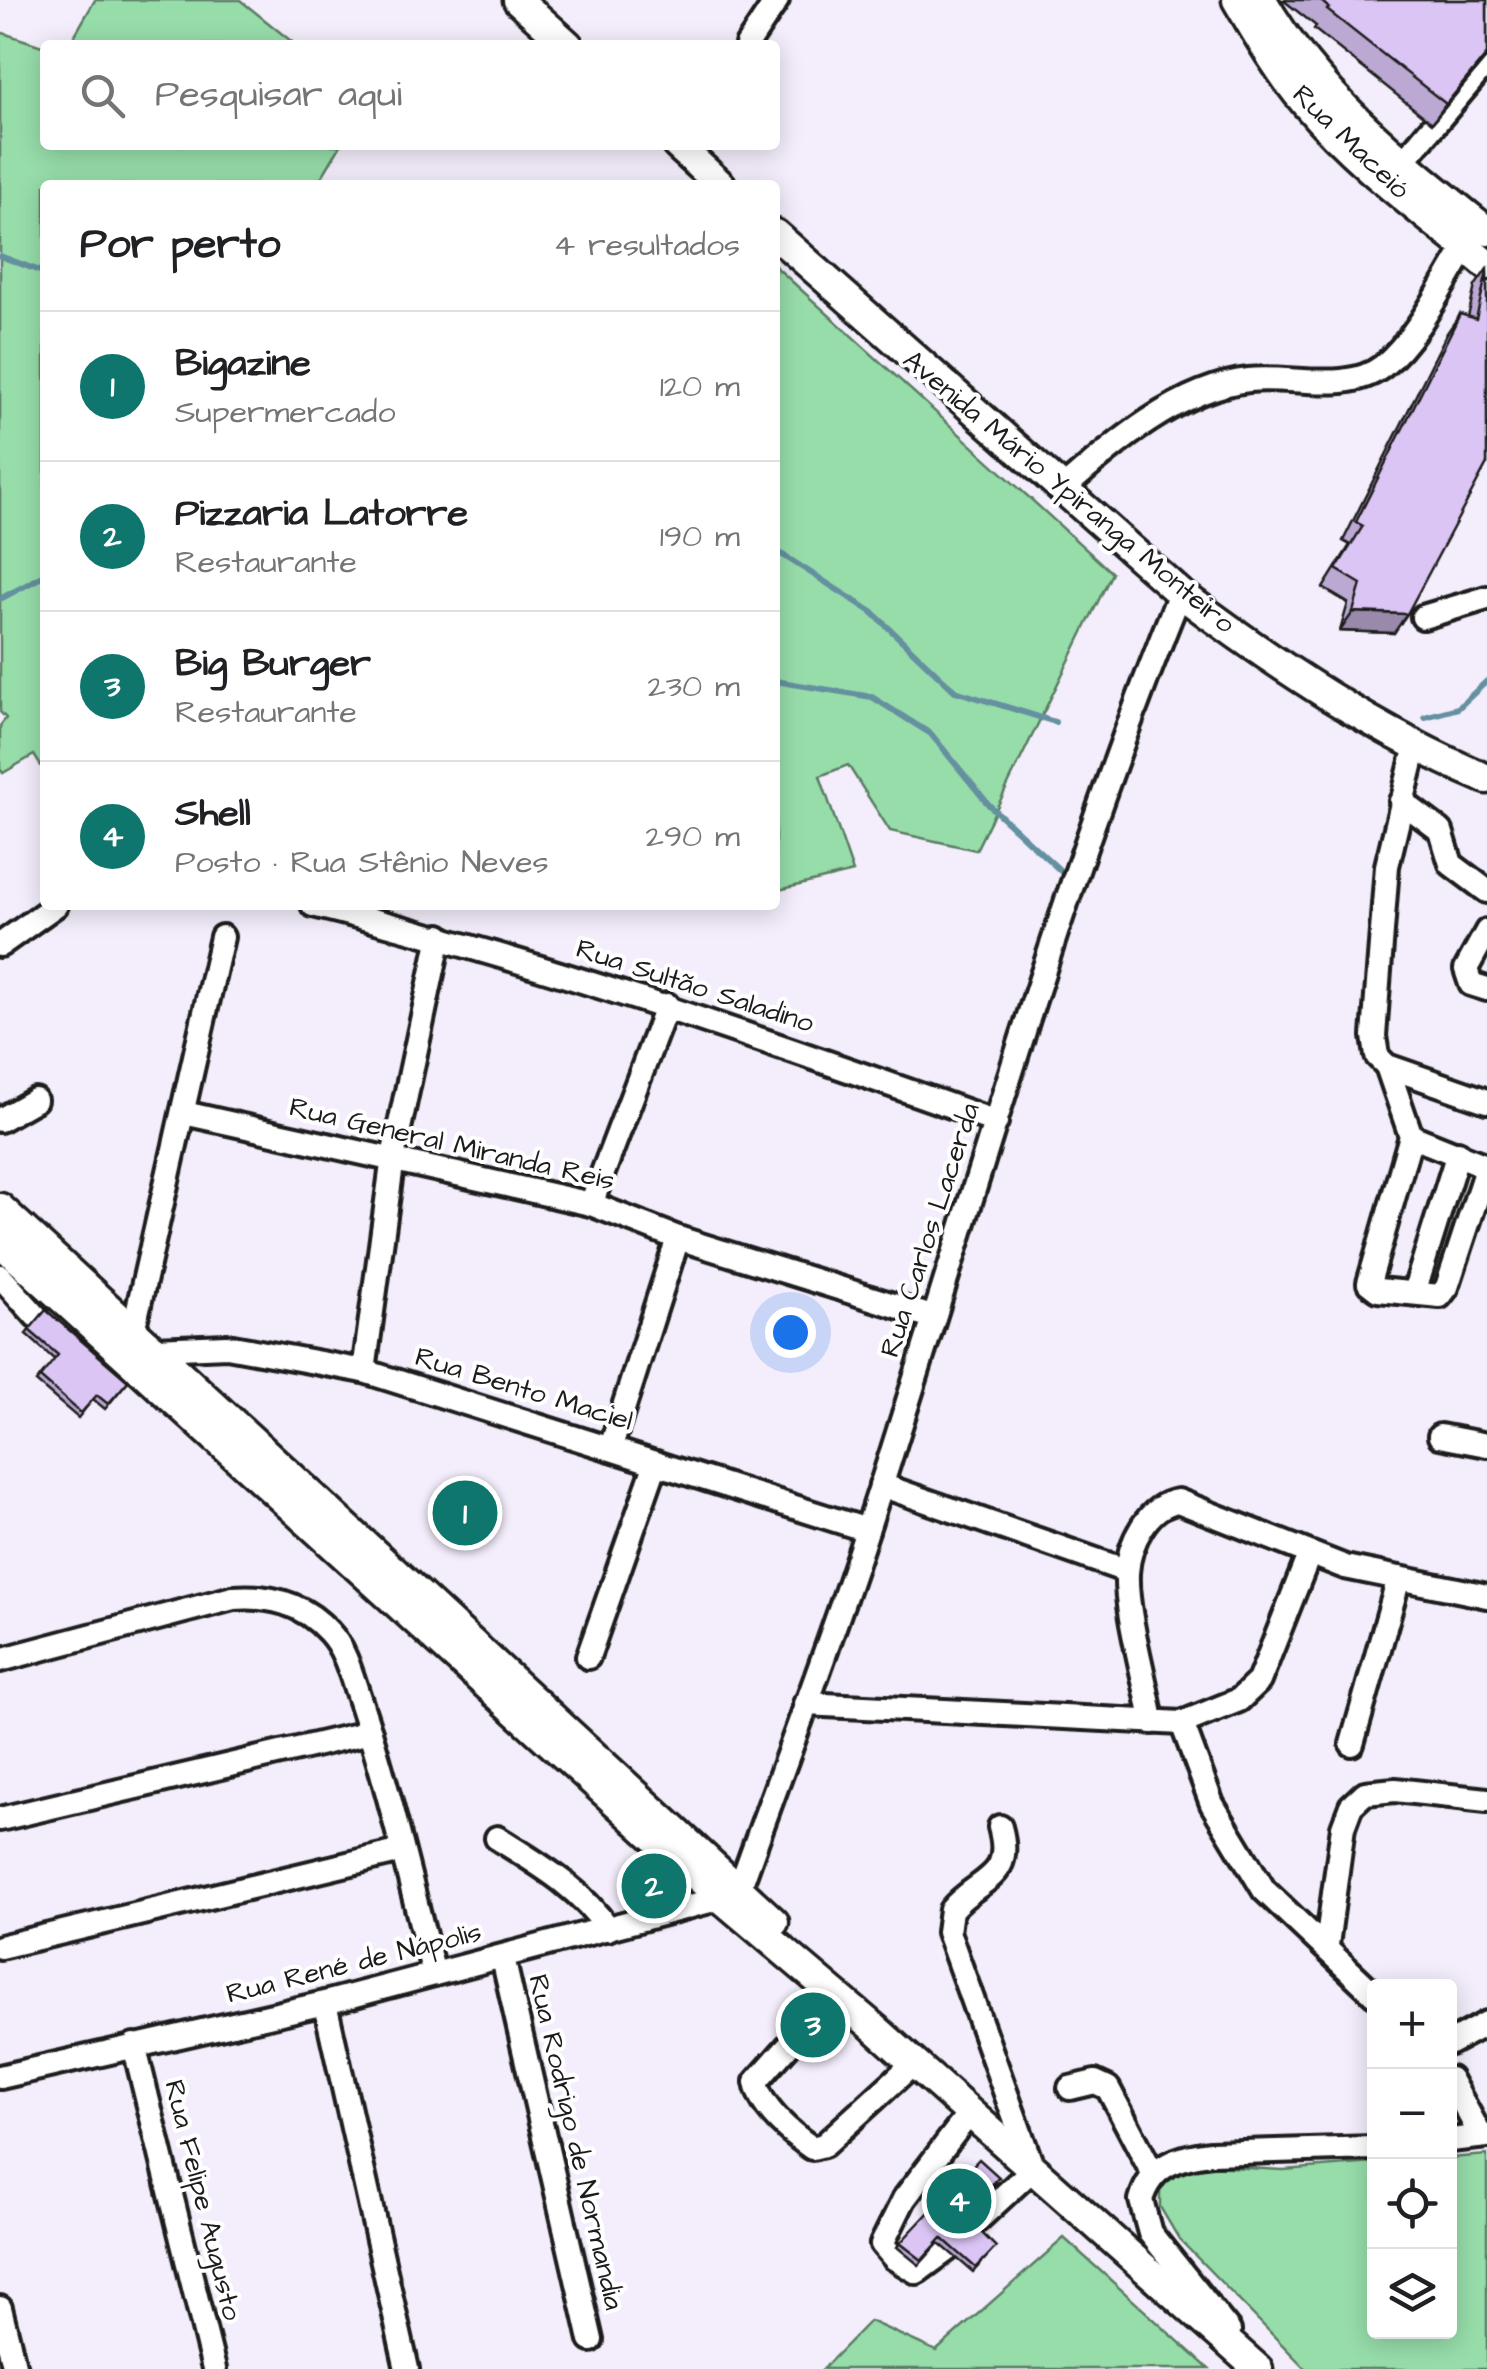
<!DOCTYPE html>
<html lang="pt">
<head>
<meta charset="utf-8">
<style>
  body { margin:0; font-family:"Architects Daughter",sans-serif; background:#f6f6f6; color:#202124 }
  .controls { position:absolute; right:30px; bottom:30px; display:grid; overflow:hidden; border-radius:10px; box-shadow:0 5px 25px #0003 }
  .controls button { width:90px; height:90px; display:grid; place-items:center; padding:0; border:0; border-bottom:2px solid #e0e0e0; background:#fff; color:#202124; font:50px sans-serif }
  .you { position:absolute; left:790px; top:1332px; width:35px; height:35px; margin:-25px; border:8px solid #fff; border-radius:50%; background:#1a73e8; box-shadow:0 0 0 15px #1a73e833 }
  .badge { display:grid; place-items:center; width:65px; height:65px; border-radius:50%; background:#0f766e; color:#fff; font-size:32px; font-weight:700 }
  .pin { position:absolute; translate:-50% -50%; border:5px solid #fff; box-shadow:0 2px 10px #0006 }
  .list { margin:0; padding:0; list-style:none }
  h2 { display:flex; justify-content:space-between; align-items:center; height:130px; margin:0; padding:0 40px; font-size:42px }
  h2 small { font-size:32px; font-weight:400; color:#757577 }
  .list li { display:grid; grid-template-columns:65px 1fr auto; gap:30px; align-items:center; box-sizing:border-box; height:150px; padding:0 40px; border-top:2px solid #e0e0e0 }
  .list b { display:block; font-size:38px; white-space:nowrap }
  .list p { margin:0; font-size:32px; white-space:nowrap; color:#757577 }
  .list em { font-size:32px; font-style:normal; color:#757577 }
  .icon { flex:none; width:55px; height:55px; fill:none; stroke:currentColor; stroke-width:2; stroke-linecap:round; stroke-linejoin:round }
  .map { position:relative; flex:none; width:1487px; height:2369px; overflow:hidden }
  .search { position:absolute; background:#fff; box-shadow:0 5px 25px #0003; left:40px; top:40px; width:740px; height:110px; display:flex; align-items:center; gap:25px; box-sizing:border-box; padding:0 35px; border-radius:10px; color:#757577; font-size:38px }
  .panel { position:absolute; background:#fff; box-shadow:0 5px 25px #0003; left:40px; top:180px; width:740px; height:730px; border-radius:10px }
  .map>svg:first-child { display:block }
  .green { fill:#97ddaa; stroke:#5a7c63; stroke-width:2.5 }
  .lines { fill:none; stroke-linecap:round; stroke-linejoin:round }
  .stream { stroke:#65909f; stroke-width:6 }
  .minor-casing { stroke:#1c1c1c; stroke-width:30 }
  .major-casing { stroke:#1c1c1c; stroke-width:35 }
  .minor { stroke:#fff; stroke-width:22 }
  .major { stroke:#fff; stroke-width:28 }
  .wall { fill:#bca9d3; stroke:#1c1c1c; stroke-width:2.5 }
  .shaded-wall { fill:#998aac; stroke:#1c1c1c; stroke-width:2.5 }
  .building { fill:#dbc5f5; stroke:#1c1c1c; stroke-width:2.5 }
  .labels { text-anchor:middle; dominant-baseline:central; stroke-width:8; stroke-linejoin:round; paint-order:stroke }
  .street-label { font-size:28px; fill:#1c1c1c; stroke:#fff }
</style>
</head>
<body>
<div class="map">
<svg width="1487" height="2369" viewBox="0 0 1487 2369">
  <rect width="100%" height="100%" fill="#f4eefc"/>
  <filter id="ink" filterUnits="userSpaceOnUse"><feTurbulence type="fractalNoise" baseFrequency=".01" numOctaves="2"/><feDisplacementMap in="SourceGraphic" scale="20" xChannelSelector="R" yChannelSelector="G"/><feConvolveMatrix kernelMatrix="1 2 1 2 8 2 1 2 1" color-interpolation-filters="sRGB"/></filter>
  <g filter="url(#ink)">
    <!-- green -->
    <g class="green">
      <polygon points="95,0 240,0 296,45 69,45"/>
      <polygon points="0,32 45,47 45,145 341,145 317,185 45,185 45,772 34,755 3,773 0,769 0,726 6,718 0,712"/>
      <polygon points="775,266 1112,573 976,850 890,831 848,765 820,776 853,872 775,891"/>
      <polygon points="1487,2155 1487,2369 1306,2369 1179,2239 1160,2207 1160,2186 1178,2171 1211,2166 1283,2170 1374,2163 1374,2332 1450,2332 1450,2158"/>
      <polygon points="1064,2238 1209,2369 823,2369 870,2321 936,2351"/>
    </g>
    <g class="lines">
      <!-- stream -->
      <g class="stream">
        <polyline points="0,256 45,273"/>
        <polyline points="775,550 872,612 955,691 1055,722"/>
        <polyline points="0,599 45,575"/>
        <polyline points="775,681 872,697 931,734 989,805 1064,874"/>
        <polyline points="1425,717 1458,708 1487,681"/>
      </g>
      <defs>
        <g id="minor">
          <polyline points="747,45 777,0"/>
          <polyline points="1402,163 1487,62"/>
          <path d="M1061 491C1111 446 1180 387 1249 380 1290 375 1348 394 1383 366 1418 337 1442 285 1466 247"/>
          <polyline points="1423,617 1487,598"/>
          <polyline points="1416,745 1387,866 1374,1036 1377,1056 1387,1066 1487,1101"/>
          <polyline points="1401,801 1441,831 1451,864 1487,891"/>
          <path d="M313 905C546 962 770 1042 996 1122"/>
          <polyline points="1487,931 1466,969 1471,984 1487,989"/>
          <polyline points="0,945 56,905"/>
          <polyline points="1387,1066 1411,1136 1369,1283 1378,1290 1440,1296 1447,1287 1484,1175 1481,1164 1411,1136"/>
          <polyline points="184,1113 591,1204 678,1238 932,1317"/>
          <polyline points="0,1120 35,1100"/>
          <polyline points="591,1204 667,1005"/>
          <polyline points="0,1276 36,1316"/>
          <polyline points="1414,1293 1458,1153"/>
          <polyline points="133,1331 222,937"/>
          <polyline points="155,1349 227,1346 364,1371 867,1530"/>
          <polyline points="364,1371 393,1157 440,936"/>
          <polyline points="1440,1436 1487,1445"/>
          <polyline points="611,1447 678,1238"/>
          <polyline points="881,1485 1127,1571"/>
          <polyline points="588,1657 656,1463"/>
          <path d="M0 1660 233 1598C270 1595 303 1603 329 1632 346 1650 352 1678 360 1701 390 1791 410 1883 434 1974"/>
          <polyline points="805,1704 1182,1723 1239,1700 1259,1681 1309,1555"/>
          <path d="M1152 1722C1146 1680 1125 1612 1127 1573 1129 1543 1148 1505 1178 1501L1345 1567 1487 1596"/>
          <polyline points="1182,1723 1212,1804 1264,1890 1374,1994"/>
          <polyline points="1352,1744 1399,1578"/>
          <polyline points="0,1819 370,1732"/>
          <path d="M497 1838C540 1865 579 1887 608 1929"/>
          <path d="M740 1887C783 1766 830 1646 869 1524 970 1212 1057 896 1180 593"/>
          <polyline points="1327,1945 1343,1827 1351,1806 1365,1793 1395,1790 1487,1800"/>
          <polyline points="0,1947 402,1851"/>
          <polyline points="503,1958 591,2340"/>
          <path d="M834 1994 756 2082C760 2108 792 2134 812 2148L824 2145 914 2063"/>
          <polyline points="325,2003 407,2369"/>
          <polyline points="1450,2043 1487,2023"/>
          <polyline points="134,2045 214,2369"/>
          <polyline points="0,2077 325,2003 721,1898"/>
          <polyline points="1450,2079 1481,2136"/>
          <polyline points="1070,2088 1095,2082 1108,2088 1153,2174"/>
          <polyline points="1450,2140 1487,2136"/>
          <path d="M969 2228 1033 2169 948 1932 951 1910C978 1877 1015 1881 1000 1827"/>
          <polyline points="947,2250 917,2272 894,2258 882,2244 904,2199 969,2114"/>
          <polyline points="0,2308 15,2369"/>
          <path d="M1229 2331 1150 2233 1141 2200C1151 2165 1178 2157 1211 2153L1374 2148"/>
        </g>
        <g id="major">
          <polyline points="518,0 568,45"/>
          <path d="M1237 0C1258 36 1279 72 1306 104 1357 165 1426 214 1487 265"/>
          <path d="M1262 0C1318 97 1401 162 1487 231"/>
          <polyline points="677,145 721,185"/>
          <path d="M775 234 1180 593C1276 665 1376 732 1487 779"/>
          <polyline points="0,1208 774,1922"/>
          <polyline points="0,1242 721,1898 878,2031 1258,2369"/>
        </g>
      </defs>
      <!-- minor casing -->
      <use href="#minor" class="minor-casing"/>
      <!-- major casing -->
      <use href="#major" class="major-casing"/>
      <!-- minor -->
      <use href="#minor" class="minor"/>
      <!-- major -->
      <use href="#major" class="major"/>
    </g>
    <!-- wall -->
    <g class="wall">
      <polygon points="1283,0 1487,0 1487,57 1432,123 1314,29 1316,26"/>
      <polygon points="1487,269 1487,464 1394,633 1340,631 1348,603 1323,588 1350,545 1343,541 1447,333 1460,314 1468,317 1475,286"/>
      <polygon points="46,1310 128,1381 105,1409 93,1399 78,1418 36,1382 55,1360 26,1334"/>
      <polygon points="996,2182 964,2215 992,2251 973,2272 939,2243 919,2265 897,2247 900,2243"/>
    </g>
    <!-- shaded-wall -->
    <g class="shaded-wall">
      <polygon points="1487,54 1487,57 1432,123 1446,104"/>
      <polygon points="1353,612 1407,614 1394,633 1340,631"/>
    </g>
    <!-- building -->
    <g class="building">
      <polygon points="1320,0 1487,0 1487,54 1446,104 1327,10 1329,8"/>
      <polygon points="1487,272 1487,464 1407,614 1353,612 1361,584 1336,569 1363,526 1356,522 1460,314 1476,319"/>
      <polygon points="46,1310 128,1381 108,1404 97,1395 81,1413 40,1377 58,1355 29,1330"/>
      <polygon points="979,2159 999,2177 964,2215 996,2247 976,2268 942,2238 922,2260 900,2243"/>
    </g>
  </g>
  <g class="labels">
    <!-- street labels -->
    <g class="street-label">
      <text transform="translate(1351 142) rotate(44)">Rua Maceió</text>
      <text transform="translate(1069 492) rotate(40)">Avenida Mário Ypiranga Monteiro</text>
      <text transform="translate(695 986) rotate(18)">Rua Sultão Saladino</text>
      <text transform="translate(452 1144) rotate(13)">Rua General Miranda Reis</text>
      <text transform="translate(930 1230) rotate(-72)">Rua Carlos Lacerda</text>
      <text transform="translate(524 1389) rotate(17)">Rua Bento Maciel</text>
      <text transform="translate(354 1963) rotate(-14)">Rua René de Nápolis</text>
      <text transform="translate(576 2142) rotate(77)">Rua Rodrigo de Normandia</text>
      <text transform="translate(203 2200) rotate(76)">Rua Felipe Augusto</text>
    </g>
  </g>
</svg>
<div class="controls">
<button>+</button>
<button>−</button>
<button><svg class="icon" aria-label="locate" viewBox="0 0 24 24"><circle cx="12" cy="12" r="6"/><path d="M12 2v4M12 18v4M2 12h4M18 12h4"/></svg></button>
<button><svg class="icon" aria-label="layers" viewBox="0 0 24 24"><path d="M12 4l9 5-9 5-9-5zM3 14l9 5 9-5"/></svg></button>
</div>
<div class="you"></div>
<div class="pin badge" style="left:465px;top:1513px">1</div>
<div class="pin badge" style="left:654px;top:1886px">2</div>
<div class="pin badge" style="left:813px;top:2025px">3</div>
<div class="pin badge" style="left:959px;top:2201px">4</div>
<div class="search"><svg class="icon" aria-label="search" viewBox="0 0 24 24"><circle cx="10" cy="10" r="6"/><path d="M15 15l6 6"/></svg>Pesquisar aqui</div>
<section class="panel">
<h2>Por perto<small>4 resultados</small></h2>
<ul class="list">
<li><span class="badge">1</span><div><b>Bigazine</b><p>Supermercado</p></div><em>120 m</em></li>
<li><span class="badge">2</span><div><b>Pizzaria Latorre</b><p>Restaurante</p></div><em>190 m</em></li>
<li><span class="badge">3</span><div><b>Big Burger</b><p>Restaurante</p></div><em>230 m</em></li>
<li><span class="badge">4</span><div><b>Shell</b><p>Posto · Rua Stênio Neves</p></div><em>290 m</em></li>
</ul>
</section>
</div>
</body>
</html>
